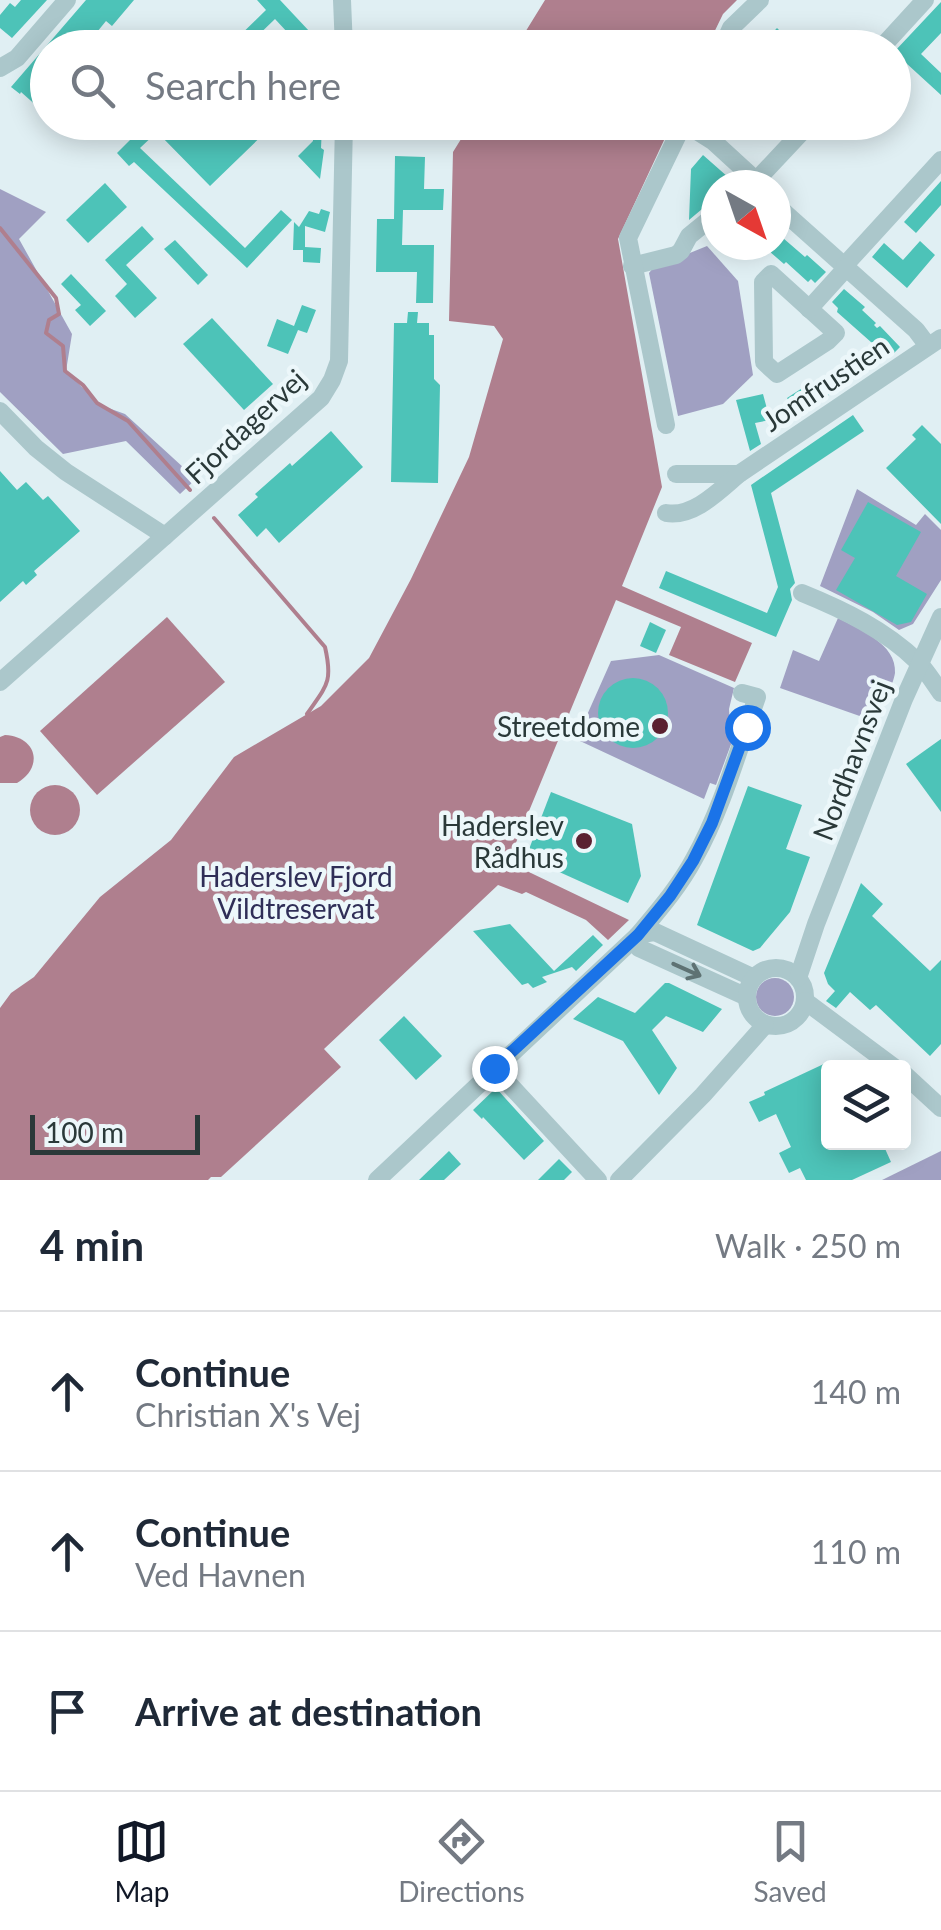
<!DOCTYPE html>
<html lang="en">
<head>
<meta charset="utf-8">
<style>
  body { margin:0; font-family:Lato,sans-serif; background:#f2f2f3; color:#1f2937 }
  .controls { position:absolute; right:30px; bottom:30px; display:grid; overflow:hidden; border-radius:10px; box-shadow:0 5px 25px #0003 }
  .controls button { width:90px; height:90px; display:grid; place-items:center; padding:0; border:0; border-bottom:2px solid #e0e1e3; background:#fff; color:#1f2937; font:50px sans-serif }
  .compass { position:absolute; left:701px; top:170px; width:90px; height:90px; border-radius:50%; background:#fff; box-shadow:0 5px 25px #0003; rotate:140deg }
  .scale { position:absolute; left:30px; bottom:25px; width:170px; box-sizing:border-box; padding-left:10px; border:5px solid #2a3939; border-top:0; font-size:28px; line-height:35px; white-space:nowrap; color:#2a3939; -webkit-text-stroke:8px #ecf7fa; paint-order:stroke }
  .stop { position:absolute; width:30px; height:30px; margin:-22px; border:8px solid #1a73e8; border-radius:50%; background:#fff }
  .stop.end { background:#1a73e8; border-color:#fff; box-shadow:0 2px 10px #0008 }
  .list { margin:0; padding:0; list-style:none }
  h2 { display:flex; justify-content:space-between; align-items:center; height:130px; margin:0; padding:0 40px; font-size:42px }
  h2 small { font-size:32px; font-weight:400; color:#747a83 }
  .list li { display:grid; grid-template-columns:65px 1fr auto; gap:30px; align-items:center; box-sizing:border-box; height:160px; padding:0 40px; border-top:2px solid #e0e1e3 }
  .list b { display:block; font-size:38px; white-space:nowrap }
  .list p { margin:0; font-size:32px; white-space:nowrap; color:#747a83 }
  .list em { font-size:32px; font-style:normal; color:#747a83 }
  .icon { flex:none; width:55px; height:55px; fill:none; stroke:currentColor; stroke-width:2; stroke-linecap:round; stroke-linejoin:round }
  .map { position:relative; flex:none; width:941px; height:1180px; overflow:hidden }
  .search { position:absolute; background:#fff; box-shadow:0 5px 25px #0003; left:30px; right:30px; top:30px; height:110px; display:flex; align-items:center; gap:25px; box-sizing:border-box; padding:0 35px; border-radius:55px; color:#747a83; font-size:38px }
  .sheet { height:610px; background:#fff }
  nav { display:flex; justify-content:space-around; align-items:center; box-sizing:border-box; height:140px; border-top:2px solid #e0e1e3; background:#fff; font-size:28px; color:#747a83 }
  nav a { display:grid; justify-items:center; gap:5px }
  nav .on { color:#111827 }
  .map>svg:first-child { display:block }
  .green { fill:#a0a0c2 }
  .water { fill:#af7f8e }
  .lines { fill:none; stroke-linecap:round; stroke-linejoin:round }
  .stream { stroke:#af7f8e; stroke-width:4 }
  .building { fill:#4dc3b8 }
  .minor { stroke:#abc7cb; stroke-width:18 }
  .oneway { stroke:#5e7273 }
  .route { stroke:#1a73e8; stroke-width:12 }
  .poi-dot { fill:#5a2030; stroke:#ecf7fa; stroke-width:4 }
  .labels { text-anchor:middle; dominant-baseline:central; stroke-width:9; stroke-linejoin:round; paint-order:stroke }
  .street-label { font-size:28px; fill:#2a3939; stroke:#ecf7fa }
  .poi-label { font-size:28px; fill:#2a3939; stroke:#ecf7fa; text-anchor:end }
  .park-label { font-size:28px; fill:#2f2e57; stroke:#ecf7fa }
</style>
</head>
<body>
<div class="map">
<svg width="941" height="1180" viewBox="0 0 941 1180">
  <rect width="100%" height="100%" fill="#e0eff3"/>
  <!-- green -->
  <g class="green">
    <polygon points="0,189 46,212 19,239 72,334 66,371 100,405 125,414 196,479 180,494 126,441 63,454 0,392"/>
    <polygon points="707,246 738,281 753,375 723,404 678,416 649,273 653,268"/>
    <polygon points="857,489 916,525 925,514 941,530 941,580 913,624 899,630 873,612 820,586"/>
    <path d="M838 618C859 629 897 644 895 673 893 686 881 708 876 720H871L780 688 793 650 819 661Z"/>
    <polygon points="659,655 734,688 729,709 730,725 737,728 716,785 710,783 704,799 580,741 588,722 587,715 611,661"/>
    <circle cx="775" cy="997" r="19"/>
    <polygon points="941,1151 941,1180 882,1180"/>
  </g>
  <!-- water -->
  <g class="water">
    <polygon points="545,0 737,0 723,14 707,47 516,47"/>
    <polygon points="471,123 672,123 618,239 662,487 622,586 752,643 735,682 669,655 681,627 616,600 508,862 629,920 608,940 586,920 526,892 522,894 498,885 324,1049 341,1067 221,1177 211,1177 208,1180 0,1180 0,1008 11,993 34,977 100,897 171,840 234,757 321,706 369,658 411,579 469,457 503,339 494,326 449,321 453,152"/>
    <polygon points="167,617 225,682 97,795 40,731"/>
    <path d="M5 735C37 737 44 767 17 783H0V737Z"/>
    <circle cx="55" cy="810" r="25"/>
  </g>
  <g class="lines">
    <!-- stream -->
    <g class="stream">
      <polyline points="0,228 56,298 59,314 49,320 46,333 63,346 65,371 83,385 97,403 128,421 190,490"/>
      <path d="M214 518 325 647C333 682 327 685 307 714"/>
    </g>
  </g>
  <!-- building -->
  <g class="building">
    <polygon points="21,0 47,0 12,38 0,28 0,15 10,3 15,7"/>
    <polygon points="86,0 134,0 112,26 106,21 93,37 96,39 89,48 48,48 48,66 36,79 39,81 35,85 48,97 39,108 21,92 20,94 11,87"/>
    <polygon points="257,0 280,0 325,48 302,48 275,19 245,48 227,48 266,10"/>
    <polygon points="941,2 941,33 921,54 941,73 941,95 894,52"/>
    <polygon points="777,28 797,48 758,48"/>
    <polygon points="148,122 276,122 210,186 157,132 140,148 245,248 281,210 292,220 247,268 134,162 129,166 117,153"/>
    <polygon points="313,126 322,126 321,148 324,150 320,179 298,156 313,141"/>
    <polygon points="703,155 737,185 716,185 716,202 708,204 689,220 691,169"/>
    <polygon points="395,156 425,157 424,189 444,189 443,210 403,210 402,245 434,245 433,303 416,303 417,272 376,272 377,219 394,219"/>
    <polygon points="941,181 941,205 916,233 904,222"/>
    <polygon points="105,183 127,207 88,243 66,220"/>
    <polygon points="321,209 330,212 325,232 305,226 305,247 321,248 320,263 303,262 303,250 293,250 294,222 299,227 309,211 319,214"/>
    <polygon points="142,226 154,239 126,265 157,298 135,318 115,296 127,284 105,260"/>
    <polygon points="776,232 805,257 807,255 826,272 815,283 811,279 808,282 786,262 784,264 762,245 776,245"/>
    <polygon points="175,240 208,275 198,285 164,249"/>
    <polygon points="920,241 935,255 907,288 872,257 884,243 903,260"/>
    <polygon points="71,274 106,311 90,326 75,310 81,305 61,284"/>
    <polygon points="844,289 865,307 862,310 876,323 874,325 877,328 880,326 900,347 889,358 837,312 838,308 832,302"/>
    <polygon points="302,305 316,310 307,333 298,330 288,354 267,346 277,319 294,326"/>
    <polygon points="408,312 418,312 417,323 429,323 429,335 434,335 434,379 440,385 438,483 391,482 394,323 407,323"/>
    <polygon points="212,318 273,384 244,410 183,344"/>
    <polygon points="861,356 870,369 807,409 805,405 796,412 787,398 813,381 814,384 849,360 850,363"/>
    <polygon points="763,394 770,420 755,423 761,444 750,451 736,400"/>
    <polygon points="853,415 864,431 771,493 795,583 790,589 792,600 776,637 659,588 666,571 767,613 778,587 751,485"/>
    <polygon points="922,425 941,444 941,524 886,468 916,439 912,435"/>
    <polygon points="331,431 363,467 279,543 266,528 257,537 238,515 258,497 255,494 290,463 292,466"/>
    <polygon points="0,471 17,490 26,482 43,500 48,496 80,531 34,571 37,575 26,585 23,581 0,602"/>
    <polygon points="868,502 921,532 896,576 927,594 911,622 897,625 836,590 855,558 841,550"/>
    <polygon points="650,622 666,630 656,653 640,646"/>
    <circle cx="633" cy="713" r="35"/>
    <polygon points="941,739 941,812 906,764"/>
    <polygon points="748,786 802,805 786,849 810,857 790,912 760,948 753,951 697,925"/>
    <polygon points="551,792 632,824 641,876 628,903 526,857"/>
    <polygon points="861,883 883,904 872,916 930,971 941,960 941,1044 930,1056 876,1005 870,1010 850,992 836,1008 826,1001 835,991 828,984 824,973"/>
    <polygon points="510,924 554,971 593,935 603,945 576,971 572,967 542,977 547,982 533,988 528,983 522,985 473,931"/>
    <polygon points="665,983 669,983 722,1009 703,1032 666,1016 652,1030 677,1068 659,1095 623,1041 573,1019 598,997 635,1013"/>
    <polygon points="404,1016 442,1056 416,1080 379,1040"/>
    <polygon points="828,1062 828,1142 882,1142 891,1162 852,1180 806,1180 800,1168 789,1173 779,1153 791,1147 776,1114 759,1122 749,1102 765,1095 764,1092"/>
    <polygon points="496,1088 544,1141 524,1160 483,1117 482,1119 473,1110"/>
    <polygon points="449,1151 461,1164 444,1180 419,1180"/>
    <polygon points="559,1159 572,1172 564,1180 538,1180"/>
  </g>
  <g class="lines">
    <!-- minor -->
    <g class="minor">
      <polyline points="342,0 344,48"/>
      <polyline points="722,48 731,28 760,0"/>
      <polyline points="881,48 925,0"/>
      <polyline points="0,68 17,58 67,0"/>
      <polyline points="684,123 714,142 761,185"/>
      <polyline points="752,185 811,122"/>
      <polyline points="776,205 916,330 928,346"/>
      <polyline points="845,265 941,160"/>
      <polyline points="632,266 676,255 681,251 689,236 716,214"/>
      <polygon points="771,274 836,333 828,341 777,374 764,362 763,282"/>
      <polyline points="809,309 847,267"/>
      <polyline points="0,411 36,448 66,472 165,536"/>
      <polyline points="666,425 628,238 684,122"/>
      <polyline points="676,474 739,474"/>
      <path d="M666 513C693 518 719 491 739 474L941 338"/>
      <path d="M802 593C844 610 885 630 917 661 926 670 934 683 941 693"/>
      <polyline points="0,682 321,398 332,380 339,361 344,122"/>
      <polyline points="638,935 639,948 747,997"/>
      <polyline points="638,935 655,932 754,978"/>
      <circle cx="776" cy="997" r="29"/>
      <polyline points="798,978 816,924 904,699 941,617"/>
      <polyline points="805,1001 895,1068"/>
      <polyline points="494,1068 598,1180"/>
      <polyline points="904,1074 941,1108"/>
      <path d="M377 1180 638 935C658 911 679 887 694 859 722 809 738 751 757 697L742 693"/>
      <polyline points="619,1180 703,1095 765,1025"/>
    </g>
  </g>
  <!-- one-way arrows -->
  <defs><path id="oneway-shaft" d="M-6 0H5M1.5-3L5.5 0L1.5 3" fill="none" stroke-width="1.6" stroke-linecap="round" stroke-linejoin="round" transform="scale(2.5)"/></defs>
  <use class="oneway" href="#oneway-shaft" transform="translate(687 970) rotate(24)"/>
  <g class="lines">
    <!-- route -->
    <polyline class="route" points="494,1068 638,935 670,896 693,861 712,823 747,727"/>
  </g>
  <!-- markers -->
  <g class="poi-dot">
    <circle cx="660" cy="726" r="10"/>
    <circle cx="584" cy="841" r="10"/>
  </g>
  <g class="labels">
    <!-- street labels -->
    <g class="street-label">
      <text transform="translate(825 383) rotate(-34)">Jomfrustien</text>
      <text transform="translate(245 426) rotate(-43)">Fjordagervej</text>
      <text transform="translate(851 760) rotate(-69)">Nordhavnsvej</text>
    </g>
    <!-- poi labels -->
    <g class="poi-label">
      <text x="640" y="726">Streetdome</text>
      <text x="564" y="825">Haderslev<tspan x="564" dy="32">Rådhus</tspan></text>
    </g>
    <!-- park labels -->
    <g class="park-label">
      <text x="296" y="876">Haderslev Fjord<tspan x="296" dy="32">Vildtreservat</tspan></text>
    </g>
  </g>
</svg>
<div class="controls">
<button><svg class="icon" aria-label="layers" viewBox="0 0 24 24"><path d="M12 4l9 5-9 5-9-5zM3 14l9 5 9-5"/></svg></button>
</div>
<svg class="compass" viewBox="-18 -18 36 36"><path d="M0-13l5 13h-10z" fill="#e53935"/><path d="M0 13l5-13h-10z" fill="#747a83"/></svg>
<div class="scale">100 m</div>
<div class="stop" style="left:747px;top:727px"></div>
<div class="stop end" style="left:494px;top:1068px"></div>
<div class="search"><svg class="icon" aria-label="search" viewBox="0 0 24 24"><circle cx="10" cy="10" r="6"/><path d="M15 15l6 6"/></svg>Search here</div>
</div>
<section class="sheet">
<h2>4 min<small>Walk · 250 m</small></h2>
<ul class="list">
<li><svg class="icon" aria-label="ahead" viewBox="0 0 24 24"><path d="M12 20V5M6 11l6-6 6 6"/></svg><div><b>Continue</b><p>Christian X's Vej</p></div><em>140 m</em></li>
<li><svg class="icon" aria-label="ahead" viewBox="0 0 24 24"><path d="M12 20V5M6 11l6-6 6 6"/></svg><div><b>Continue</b><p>Ved Havnen</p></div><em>110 m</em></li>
<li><svg class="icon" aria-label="arrive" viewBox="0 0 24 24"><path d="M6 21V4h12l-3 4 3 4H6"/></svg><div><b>Arrive at destination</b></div></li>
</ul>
</section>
<nav>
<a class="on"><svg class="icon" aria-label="map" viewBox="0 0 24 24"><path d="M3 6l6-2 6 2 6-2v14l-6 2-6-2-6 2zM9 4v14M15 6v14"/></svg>Map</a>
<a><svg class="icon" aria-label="directions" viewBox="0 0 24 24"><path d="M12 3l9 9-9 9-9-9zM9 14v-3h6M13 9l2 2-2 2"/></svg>Directions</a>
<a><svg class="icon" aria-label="saved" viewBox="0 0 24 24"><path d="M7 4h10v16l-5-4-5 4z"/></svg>Saved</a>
</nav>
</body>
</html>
